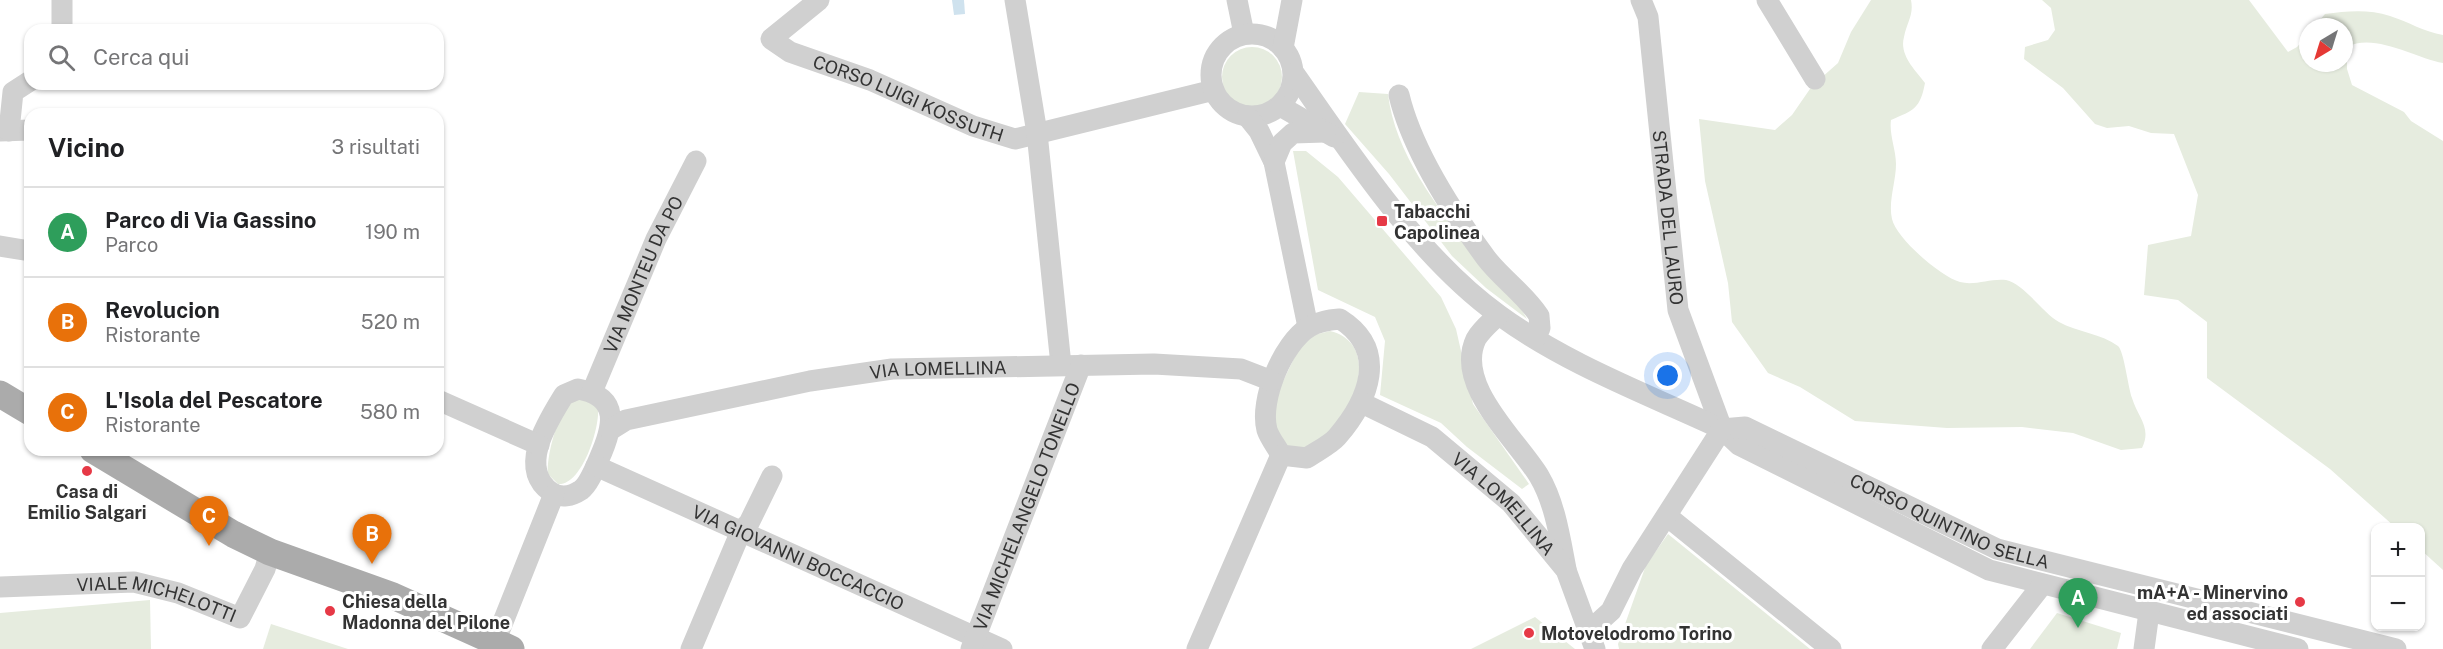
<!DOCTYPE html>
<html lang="it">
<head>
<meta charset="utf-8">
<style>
  body { margin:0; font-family:"Public Sans",sans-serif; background:#f6f6f6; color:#202124 }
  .controls { position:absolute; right:18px; bottom:18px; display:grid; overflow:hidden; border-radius:12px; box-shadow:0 2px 4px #0004 }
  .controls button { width:54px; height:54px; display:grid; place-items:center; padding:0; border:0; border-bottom:2px solid #e0e0e0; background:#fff; color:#202124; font:30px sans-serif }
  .compass { position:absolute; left:2299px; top:18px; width:54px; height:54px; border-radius:50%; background:#fff; box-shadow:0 2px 4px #0004; rotate:218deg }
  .you { position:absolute; left:1668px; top:376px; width:21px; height:21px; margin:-15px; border:4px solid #fff; border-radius:50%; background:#1a73e8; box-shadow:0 0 0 9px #1a73e833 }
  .badge { display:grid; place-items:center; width:39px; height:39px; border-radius:50%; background:#7c3aed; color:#fff; font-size:20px; font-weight:700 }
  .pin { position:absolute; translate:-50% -50px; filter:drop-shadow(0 2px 3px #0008) }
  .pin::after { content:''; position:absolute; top:32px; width:21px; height:18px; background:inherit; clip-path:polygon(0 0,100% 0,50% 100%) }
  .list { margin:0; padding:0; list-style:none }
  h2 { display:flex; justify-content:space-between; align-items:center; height:78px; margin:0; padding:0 24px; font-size:26px }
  h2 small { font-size:20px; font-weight:400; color:#757577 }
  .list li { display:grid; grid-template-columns:39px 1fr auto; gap:18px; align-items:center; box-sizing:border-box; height:90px; padding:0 24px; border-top:2px solid #e0e0e0 }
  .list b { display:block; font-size:22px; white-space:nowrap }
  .list p { margin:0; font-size:20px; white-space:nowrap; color:#757577 }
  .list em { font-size:20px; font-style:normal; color:#757577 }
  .icon { flex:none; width:33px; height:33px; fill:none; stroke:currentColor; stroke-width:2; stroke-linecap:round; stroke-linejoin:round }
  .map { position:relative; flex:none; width:2443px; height:649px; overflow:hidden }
  .search { position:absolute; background:#fff; box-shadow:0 2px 4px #0004; left:24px; top:24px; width:420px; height:66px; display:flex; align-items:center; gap:15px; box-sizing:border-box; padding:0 21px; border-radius:18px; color:#757577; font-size:22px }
  .panel { position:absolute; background:#fff; box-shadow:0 2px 4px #0004; left:24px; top:108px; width:420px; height:348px; border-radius:18px }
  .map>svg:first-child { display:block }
  .green { fill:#e6ecdf }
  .water { fill:#cfe2ee }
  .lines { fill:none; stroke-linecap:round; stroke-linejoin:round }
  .minor { stroke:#d0d0d0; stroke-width:21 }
  .major { stroke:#ababab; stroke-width:27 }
  .poi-dot { fill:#e63946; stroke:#fff; stroke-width:2 }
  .labels { text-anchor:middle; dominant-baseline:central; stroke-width:6; stroke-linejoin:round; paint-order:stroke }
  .street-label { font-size:18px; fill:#333; stroke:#fff }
  .poi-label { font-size:18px; font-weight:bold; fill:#333; stroke:#fff; text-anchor:start }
</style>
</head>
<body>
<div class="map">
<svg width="2443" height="649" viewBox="0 0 2443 649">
  <rect width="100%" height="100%" fill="#fff"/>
  <!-- green -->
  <g class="green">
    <path d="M1871 0H1911C1914 15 1907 22 1904 37 1899 55 1915 70 1925 83 1920 109 1914 110 1891 120 1889 135 1896 149 1896 164 1896 182 1888 202 1892 219 1896 238 1941 277 1960 282 1975 286 1991 278 2006 280 2023 283 2043 313 2059 322 2077 332 2102 334 2118 346 2124 351 2128 387 2132 398 2138 418 2152 427 2142 448L2121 450 2073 433 2022 427 1947 428 1855 421 1800 387 1768 373 1732 322 1728 283 1705 181 1699 119 1775 130 1792 115 1812 86 1838 63 1851 32Z"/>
    <path d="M1995 0H2249L2288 52 2297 47 2308 35V63H2344V27H2314L2325 14C2347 11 2369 9 2390 16 2409 22 2424 32 2443 35V63C2415 58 2374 32 2347 47V69L2352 85 2404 112 2411 121 2443 141V570L2421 550 2420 528 2395 527 2330 469 2207 378V322L2178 300 2144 295 2148 245 2191 236 2198 195 2174 134 2151 133 2129 126 2107 128 2095 124 2063 88 2024 59 2025 47 2048 40 2055 30 2051 8 2042 0Z"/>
    <circle cx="1252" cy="77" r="30"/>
    <path d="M1359 92 1388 94C1397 173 1471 247 1520 307L1527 319 1486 288 1452 256 1389 174 1345 124Z"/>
    <polygon points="1293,151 1306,151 1338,177 1441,297 1456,329 1473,404 1529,484 1522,489 1467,447 1441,423 1380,395 1385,341 1375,317 1318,290"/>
    <path d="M1330 331C1372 341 1362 391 1341 419 1334 430 1322 439 1312 449L1283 447 1272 424 1275 398 1298 350 1314 335Z"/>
    <path d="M583 397 598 408C600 428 582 486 558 484L548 474C546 459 557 414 570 403 573 400 579 399 583 397Z"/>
    <polygon points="1668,534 1810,649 1619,649 1618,644 1646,565"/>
    <polygon points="150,600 151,649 0,649 0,613"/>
    <polygon points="2057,613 2121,633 2117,649 2030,649"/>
    <polygon points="1535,617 1575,649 1471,649"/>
    <polygon points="271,624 348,649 263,649"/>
  </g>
  <!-- water -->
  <polygon class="water" points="952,0 964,0 965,14 954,15"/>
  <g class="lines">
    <!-- minor -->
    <g class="minor">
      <path id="s1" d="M819 0 771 39 790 52 870 80 973 126 1015 139 1214 90"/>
      <polyline points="1015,0 1037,133 1061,365"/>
      <polyline points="1237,0 1244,34"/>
      <path id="s2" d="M1641 0 1648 17 1678 310 1722 429"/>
      <polyline points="1767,0 1815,79"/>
      <polyline points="62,30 62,0"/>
      <circle cx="1252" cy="75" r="41"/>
      <polyline points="1283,48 1292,0"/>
      <path d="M1294 73C1351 154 1418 257 1499 315 1566 364 1647 394 1722 429L1739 445 1989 570 2298 649"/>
      <path d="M1399 95C1412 150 1453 213 1486 258 1502 279 1525 294 1539 316L1540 328 1535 338"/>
      <polyline points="1280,106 1334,137"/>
      <polyline points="1247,116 1259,131 1274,162 1308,327"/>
      <polyline points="0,131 30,130"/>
      <polyline points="9,131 13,92 30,81"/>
      <polyline points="1274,162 1282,143 1293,133 1325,132"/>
      <polyline points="0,246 30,251"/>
      <path d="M1498 315C1491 322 1481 330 1476 339 1454 385 1517 440 1539 476 1555 503 1560 538 1566 569"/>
      <path d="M1340 319C1389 350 1369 400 1337 437 1330 445 1317 451 1307 458L1281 455C1277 447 1270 439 1267 430 1259 400 1283 343 1309 327 1319 321 1330 320 1340 319Z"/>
      <path d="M578 389C622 397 613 428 599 459 595 468 589 484 581 490 572 496 561 499 551 492 517 468 548 421 564 395Z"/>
      <path id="s3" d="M592 392 656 239 696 161"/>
      <polyline points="438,400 539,445"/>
      <path id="s4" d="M1362 403 1432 437 1511 503 1566 570 1595 649"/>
      <path id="s5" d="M1722 429 1745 427 1997 549 2396 649"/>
      <path id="s6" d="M610 430 626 420 810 381 892 369 1154 364 1241 369 1272 381"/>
      <path id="s7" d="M596 466 1002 649"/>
      <polyline points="1667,516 1831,649"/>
      <path id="s8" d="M0 587 134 582 178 593 240 618 265 569 270 552"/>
      <polyline points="1590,630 1611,611 1632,569 1722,429"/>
      <polyline points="495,642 554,494"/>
      <polyline points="691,649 741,531 749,523 772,476"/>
      <path id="s9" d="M971 649 1081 365"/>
      <polyline points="1197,649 1281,455"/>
      <polyline points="1992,649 2042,585"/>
      <polyline points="2144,649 2149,612"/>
    </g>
    <!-- major -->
    <g class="major">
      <polyline points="0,394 30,412"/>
      <polyline points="93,450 233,534 270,552 393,596 511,649"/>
    </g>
  </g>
  <!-- markers -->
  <g class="poi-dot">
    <rect x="1376" y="215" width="12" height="12" rx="3"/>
    <circle cx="87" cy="471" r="6"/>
    <circle cx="2300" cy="602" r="6"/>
    <circle cx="330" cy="611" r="6"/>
    <circle cx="1529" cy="633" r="6"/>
  </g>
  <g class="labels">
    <!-- street labels -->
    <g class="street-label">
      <text stroke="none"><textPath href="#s1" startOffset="212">CORSO LUIGI KOSSUTH</textPath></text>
      <text stroke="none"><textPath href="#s2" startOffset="220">STRADA DEL LAURO</textPath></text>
      <text stroke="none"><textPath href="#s3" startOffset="128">VIA MONTEU DA PO</textPath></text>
      <text stroke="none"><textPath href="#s6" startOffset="336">VIA LOMELLINA</textPath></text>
      <text stroke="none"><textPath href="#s4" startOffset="176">VIA LOMELLINA</textPath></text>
      <text stroke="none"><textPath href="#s9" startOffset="153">VIA MICHELANGELO TONELLO</textPath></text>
      <text stroke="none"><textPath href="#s5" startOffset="249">CORSO QUINTINO SELLA</textPath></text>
      <text stroke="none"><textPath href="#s7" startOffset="222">VIA GIOVANNI BOCCACCIO</textPath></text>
      <text stroke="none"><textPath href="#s8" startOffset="159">VIALE MICHELOTTI</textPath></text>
    </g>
    <!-- poi labels -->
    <g class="poi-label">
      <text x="1394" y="211">Tabacchi<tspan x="1394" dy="21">Capolinea</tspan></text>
      <text x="87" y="491" text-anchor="middle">Casa di<tspan x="87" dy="21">Emilio Salgari</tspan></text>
      <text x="2288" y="592" text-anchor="end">mA+A - Minervino<tspan x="2288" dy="21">ed associati</tspan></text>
      <text x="342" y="601">Chiesa della<tspan x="342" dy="21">Madonna del Pilone</tspan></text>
      <text x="1541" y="633">Motovelodromo Torino</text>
    </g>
  </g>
</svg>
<div class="controls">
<button>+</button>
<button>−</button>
</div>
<svg class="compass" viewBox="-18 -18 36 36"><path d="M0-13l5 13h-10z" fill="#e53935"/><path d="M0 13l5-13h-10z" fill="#757577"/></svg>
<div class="you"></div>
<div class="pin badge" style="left:2078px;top:628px;background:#2e9e5b">A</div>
<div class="pin badge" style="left:372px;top:564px;background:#e8710a">B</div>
<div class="pin badge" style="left:209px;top:546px;background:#e8710a">C</div>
<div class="search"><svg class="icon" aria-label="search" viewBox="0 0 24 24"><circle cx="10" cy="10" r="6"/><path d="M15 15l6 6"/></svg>Cerca qui</div>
<section class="panel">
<h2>Vicino<small>3 risultati</small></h2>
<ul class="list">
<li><span class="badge" style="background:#2e9e5b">A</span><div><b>Parco di Via Gassino</b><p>Parco</p></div><em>190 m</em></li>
<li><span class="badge" style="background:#e8710a">B</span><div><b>Revolucion</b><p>Ristorante</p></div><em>520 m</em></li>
<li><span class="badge" style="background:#e8710a">C</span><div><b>L'Isola del Pescatore</b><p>Ristorante</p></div><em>580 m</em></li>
</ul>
</section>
</div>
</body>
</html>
